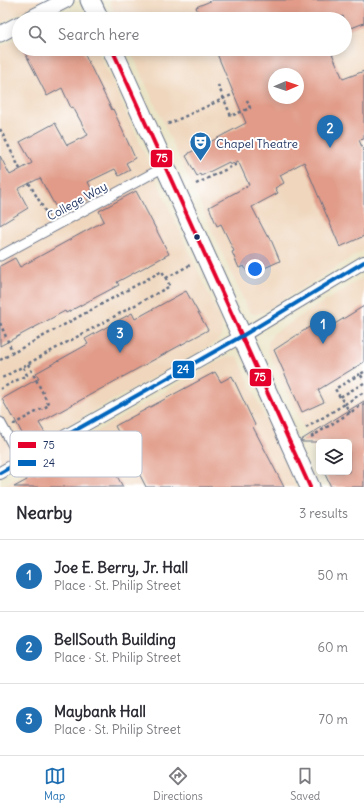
<!DOCTYPE html>
<html lang="en">
<head>
<meta charset="utf-8">
<style>
  body { margin:0; font-family:Delius,sans-serif; background:#f2f2f3; color:#2b2b33 }
  .controls { position:absolute; right:12px; bottom:12px; display:grid; overflow:hidden; border-radius:6px; box-shadow:0 2px 10px #0003 }
  .controls button { width:36px; height:36px; display:grid; place-items:center; padding:0; border:0; border-bottom:1px solid #e1e1e2; background:#fff; color:#2b2b33; font:20px sans-serif }
  .compass { position:absolute; left:268px; top:68px; width:36px; height:36px; border-radius:50%; background:#fff; box-shadow:0 2px 10px #0003; rotate:88deg }
  .you { position:absolute; left:255px; top:269px; width:14px; height:14px; margin:-10px; border:3px solid #fff; border-radius:50%; background:#1a73e8; box-shadow:0 0 0 6px #1a73e833 }
  .badge { display:grid; place-items:center; width:26px; height:26px; border-radius:50%; background:#1f6fb2; color:#fff; font-size:13px; font-weight:700 }
  .pin { position:absolute; translate:-50% -33px; filter:drop-shadow(0 1px 2px #0008) }
  .pin::after { content:''; position:absolute; top:21px; width:14px; height:12px; background:inherit; clip-path:polygon(0 0,100% 0,50% 100%) }
  .list { margin:0; padding:0; list-style:none }
  h2 { display:flex; justify-content:space-between; align-items:center; height:52px; margin:0; padding:0 16px; font-size:17px }
  h2 small { font-size:13px; font-weight:400; color:#7c7c81 }
  .list li { display:grid; grid-template-columns:26px 1fr auto; gap:12px; align-items:center; box-sizing:border-box; height:72px; padding:0 16px; border-top:1px solid #e1e1e2 }
  .list b { display:block; font-size:15px; white-space:nowrap }
  .list p { margin:0; font-size:13px; white-space:nowrap; color:#7c7c81 }
  .list em { font-size:13px; font-style:normal; color:#7c7c81 }
  .icon { flex:none; width:22px; height:22px; fill:none; stroke:currentColor; stroke-width:2; stroke-linecap:round; stroke-linejoin:round }
  .map { position:relative; flex:none; width:364px; height:487px; overflow:hidden }
  .search { position:absolute; background:#fff; box-shadow:0 2px 10px #0003; left:12px; right:12px; top:12px; height:44px; display:flex; align-items:center; gap:10px; box-sizing:border-box; padding:0 14px; border-radius:22px; color:#7c7c81; font-size:15px }
  .sheet { height:268px; background:#fff }
  nav { display:flex; justify-content:space-around; align-items:center; box-sizing:border-box; height:56px; border-top:1px solid #e1e1e2; background:#fff; font-size:11px; color:#7c7c81 }
  nav a { display:grid; justify-items:center; gap:2px }
  nav .on { color:#1f6fb2 }
  .map>svg:first-child { display:block }
  .built { fill:#efd6bc; fill-rule:evenodd }
  .building { fill:#e19b88; fill-rule:evenodd }
  .lines { fill:none; stroke-linecap:round; stroke-linejoin:round }
  .pedestrian-casing { stroke:#636e82; stroke-width:11 }
  .minor-casing { stroke:#636e82; stroke-width:14 }
  .tertiary-casing { stroke:#636e82; stroke-width:17 }
  .primary-casing { stroke:#636e82; stroke-width:21 }
  .path { stroke:#636e82; stroke-width:2.5; stroke-dasharray:3 3; stroke-linecap:butt }
  .pedestrian { stroke:#fff; stroke-width:9 }
  .minor { stroke:#fff; stroke-width:12 }
  .tertiary { stroke:#fff; stroke-width:15 }
  .primary { stroke:#fff; stroke-width:19 }
  .bus-1-casing { stroke:#fff; stroke-width:7 }
  .bus-2-casing { stroke:#fff; stroke-width:7 }
  .bus-1 { stroke:#e4002b; stroke-width:4 }
  .bus-2 { stroke:#0065bd; stroke-width:4 }
  .bus-dot { fill:#1b2f5e; stroke:#fff; stroke-width:1.5 }
  .labels { text-anchor:middle; dominant-baseline:central; stroke-width:4; stroke-linejoin:round; paint-order:stroke }
  .poi-label { font-size:12px; fill:#1b2f5e; stroke:#fff; text-anchor:start }
  .street-label { font-size:12px; fill:#1b2f5e; stroke:#fff }
  .key { fill:#fff; stroke:#bbc1cf; stroke-width:1 }
  .key-label { font-size:11px; fill:#1b2f5e }
  .line-badge { stroke:#fff; stroke-width:1.5 }
  .badge-label { font-size:11px; text-anchor:middle; font-weight:bold; fill:#fff }
</style>
</head>
<body>
<div class="map">
<svg width="364" height="487" viewBox="0 0 364 487">
  <rect width="100%" height="100%" fill="#fff"/>
  <filter id="ink" filterUnits="userSpaceOnUse"><feTurbulence type="fractalNoise" baseFrequency=".025" numOctaves="2"/><feDisplacementMap in="SourceGraphic" scale="8" xChannelSelector="R" yChannelSelector="G"/><feConvolveMatrix kernelMatrix="1 2 1 2 8 2 1 2 1" color-interpolation-filters="sRGB"/></filter>
  <filter id="wash" filterUnits="userSpaceOnUse"><feTurbulence type="fractalNoise" baseFrequency=".012" numOctaves="4" result="noise"/><feDisplacementMap in="SourceGraphic" scale="16" xChannelSelector="R" yChannelSelector="G"/><feGaussianBlur stdDeviation="0.9" result="paint"/><feColorMatrix in="noise" values="0 0 0 0 0 0 0 0 0 0 0 0 0 0 0 0 0 1.4 0 .05"/><feComposite in="paint" operator="in"/></filter>
  <g filter="url(#wash)">
    <rect width="100%" height="100%" fill="#eae4c6"/>
    <!-- built -->
    <g class="built">
      <polygon points="0,0 45,0 0,24"/>
      <path d="M110 0H364V250L263 312 255 314 249 312 130 49H345V19H117L110 4ZM274 74H298V98H274Z"/>
      <polygon points="66,13 78,13 83,19 54,19"/>
      <polygon points="19,37 19,49 97,49 221,321 222,329 221,336 217,342 0,463 0,47"/>
      <polygon points="364,277 364,487 331,487 324,472 349,472 349,442 319,442 319,462 268,351 268,343 273,334 282,328"/>
      <polygon points="230,356 238,357 296,487 0,487 222,359"/>
    </g>
    <g id="blocks">
      <!-- building -->
      <g class="building">
        <polygon points="213,0 364,0 364,23 349,29 343,16 335,19 201,19 196,7"/>
        <polygon points="23,49 82,49 112,110 113,109 135,158 126,163 130,170 119,176 115,169 88,182 95,196 60,215 40,178 18,189 28,208 0,225 0,156 10,175 32,163 20,142 55,123 67,145 88,135 73,107 71,108 62,88 47,96"/>
        <path d="M215 49H330L343 79 364 71V139L359 140 364 152V236L340 247 304 162 280 175 284 183 275 188 278 193 252 207 267 236 269 235 280 261 249 275 244 266 239 268 232 252 234 251 221 224 217 226 209 207 249 185 238 161 230 165 229 162 201 176 200 174 197 176 186 156 189 154V153L246 123ZM274 74H298V98H274Z"/>
        <polygon points="136,191 169,254 117,282 119,285 66,313 65,311 0,346 0,266 15,258 20,267 104,221 99,211"/>
        <polygon points="186,291 208,330 39,423 45,433 27,443 13,416 12,417 2,399 39,378 36,373 88,344 85,339 132,313 135,319"/>
        <polygon points="364,306 364,362 318,390 324,402 302,412 274,350 314,324 320,333"/>
        <polygon points="215,372 221,382 232,376 255,425 253,427 284,487 146,487 115,426"/>
        <polygon points="364,401 364,487 331,487 324,472 349,472 349,442 302,442 301,440"/>
        <polygon points="98,441 123,487 14,487 27,480 25,476 35,471 37,474"/>
      </g>
    </g>
  </g>
  <g filter="url(#ink)">
    <use href="#blocks" fill-opacity="0" stroke="#636e82" stroke-width="1"/>
    <g class="lines">
      <defs>
        <g id="pedestrian">
          <polyline points="0,256 166,166"/>
          <polyline points="0,422 16,451"/>
        </g>
        <polyline id="minor" points="0,473 242,336 364,262"/>
        <g id="tertiary">
          <polyline points="29,19 66,0"/>
          <polyline points="0,34 19,24"/>
        </g>
        <g id="primary">
          <polyline points="90,0 99,19"/>
          <polyline points="112,49 310,487"/>
        </g>
      </defs>
      <!-- pedestrian casing -->
      <use href="#pedestrian" class="pedestrian-casing"/>
      <!-- minor casing -->
      <use href="#minor" class="minor-casing"/>
      <!-- tertiary casing -->
      <use href="#tertiary" class="tertiary-casing"/>
      <!-- primary casing -->
      <use href="#primary" class="primary-casing"/>
      <!-- path -->
      <g class="path">
        <polyline points="218,85 231,116 250,108 247,100"/>
        <polyline points="168,124 234,94"/>
        <polyline points="0,129 20,169"/>
        <polyline points="29,183 49,218"/>
        <polyline points="196,184 239,163"/>
        <polyline points="166,278 190,265"/>
        <polyline points="0,323 13,353"/>
        <polyline points="0,360 162,271 170,286 0,379"/>
        <polyline points="364,372 360,374 364,380"/>
        <polyline points="364,383 340,397 345,404 364,392"/>
        <polyline points="0,389 27,375 23,367"/>
        <polyline points="340,397 335,389 360,374"/>
        <polyline points="14,425 14,424 49,405 28,364"/>
        <polyline points="306,428 345,404 350,413"/>
        <polyline points="311,437 364,404"/>
      </g>
      <!-- pedestrian -->
      <use href="#pedestrian" class="pedestrian"/>
      <!-- minor -->
      <use href="#minor" class="minor"/>
      <!-- tertiary -->
      <use href="#tertiary" class="tertiary"/>
      <!-- primary -->
      <use href="#primary" class="primary"/>
      <defs>
        <polyline id="bus-1" points="112,49 310,487"/>
        <polyline id="bus-2" points="0,473 242,336 364,262"/>
      </defs>
      <!-- bus-1 casing -->
      <use href="#bus-1" class="bus-1-casing"/>
      <!-- bus-2 casing -->
      <use href="#bus-2" class="bus-2-casing"/>
      <!-- bus-1 -->
      <use href="#bus-1" class="bus-1"/>
      <!-- bus-2 -->
      <use href="#bus-2" class="bus-2"/>
    </g>
  </g>
  <!-- icons -->
  <defs>
    <symbol id="theatre-pin" viewBox="-11 -11 22 30"><path d="M0 17L-7.5 6A9.5 9.5 0 1 1 7.5 6Z" fill="#1f6fb2" stroke="#fff"/><path d="M-5-5.5Q0-4 5-5.5V0Q5 5 0 6Q-5 5-5 0ZM-3.3-2.5H-1v1.5H-3.3ZM1-2.5H3.3v1.5H1ZM-2.8 1Q0 5.5 2.8 1Z" fill="#fff"/></symbol>
  </defs>
  <g fill-rule="evenodd">
    <use href="#theatre-pin" x="188" y="130" width="25" height="34"/>
  </g>
  <!-- markers -->
  <circle class="bus-dot" cx="197" cy="237" r="3.5"/>
  <g class="labels">
    <!-- poi labels -->
    <g class="poi-label">
      <text x="216" y="143">Chapel Theatre</text>
    </g>
    <!-- street labels -->
    <g class="street-label">
      <text transform="translate(77 201) rotate(-29)">College Way</text>
    </g>
  </g>
  <!-- legend -->
  <rect x="10" y="431" width="132" height="46" rx="6" class="key"/>
  <rect x="18" y="442" width="18" height="6" fill="#e4002b"/>
  <rect x="18" y="460" width="18" height="6" fill="#0065bd"/>
  <g class="key-label">
    <text x="43" y="449">75</text>
    <text x="43" y="467">24</text>
  </g>
  <g class="line-badge">
    <rect x="150" y="149" width="23" height="19" rx="4" fill="#e4002b"/>
    <rect x="172" y="360" width="23" height="19" rx="4" fill="#0065bd"/>
    <rect x="249" y="368" width="23" height="19" rx="4" fill="#e4002b"/>
  </g>
  <g class="badge-label">
    <text x="162" y="162">75</text>
    <text x="183" y="373">24</text>
    <text x="260" y="381">75</text>
  </g>
</svg>
<div class="controls">
<button><svg class="icon" aria-label="layers" viewBox="0 0 24 24"><path d="M12 4l9 5-9 5-9-5zM3 14l9 5 9-5"/></svg></button>
</div>
<svg class="compass" viewBox="-18 -18 36 36"><path d="M0-13l5 13h-10z" fill="#e53935"/><path d="M0 13l5-13h-10z" fill="#7c7c81"/></svg>
<div class="you"></div>
<div class="pin badge" style="left:323px;top:344px">1</div>
<div class="pin badge" style="left:330px;top:148px">2</div>
<div class="pin badge" style="left:120px;top:353px">3</div>
<div class="search"><svg class="icon" aria-label="search" viewBox="0 0 24 24"><circle cx="10" cy="10" r="6"/><path d="M15 15l6 6"/></svg>Search here</div>
</div>
<section class="sheet">
<h2>Nearby<small>3 results</small></h2>
<ul class="list">
<li><span class="badge">1</span><div><b>Joe E. Berry, Jr. Hall</b><p>Place · St. Philip Street</p></div><em>50 m</em></li>
<li><span class="badge">2</span><div><b>BellSouth Building</b><p>Place · St. Philip Street</p></div><em>60 m</em></li>
<li><span class="badge">3</span><div><b>Maybank Hall</b><p>Place · St. Philip Street</p></div><em>70 m</em></li>
</ul>
</section>
<nav>
<a class="on"><svg class="icon" aria-label="map" viewBox="0 0 24 24"><path d="M3 6l6-2 6 2 6-2v14l-6 2-6-2-6 2zM9 4v14M15 6v14"/></svg>Map</a>
<a><svg class="icon" aria-label="directions" viewBox="0 0 24 24"><path d="M12 3l9 9-9 9-9-9zM9 14v-3h6M13 9l2 2-2 2"/></svg>Directions</a>
<a><svg class="icon" aria-label="saved" viewBox="0 0 24 24"><path d="M7 4h10v16l-5-4-5 4z"/></svg>Saved</a>
</nav>
</body>
</html>
